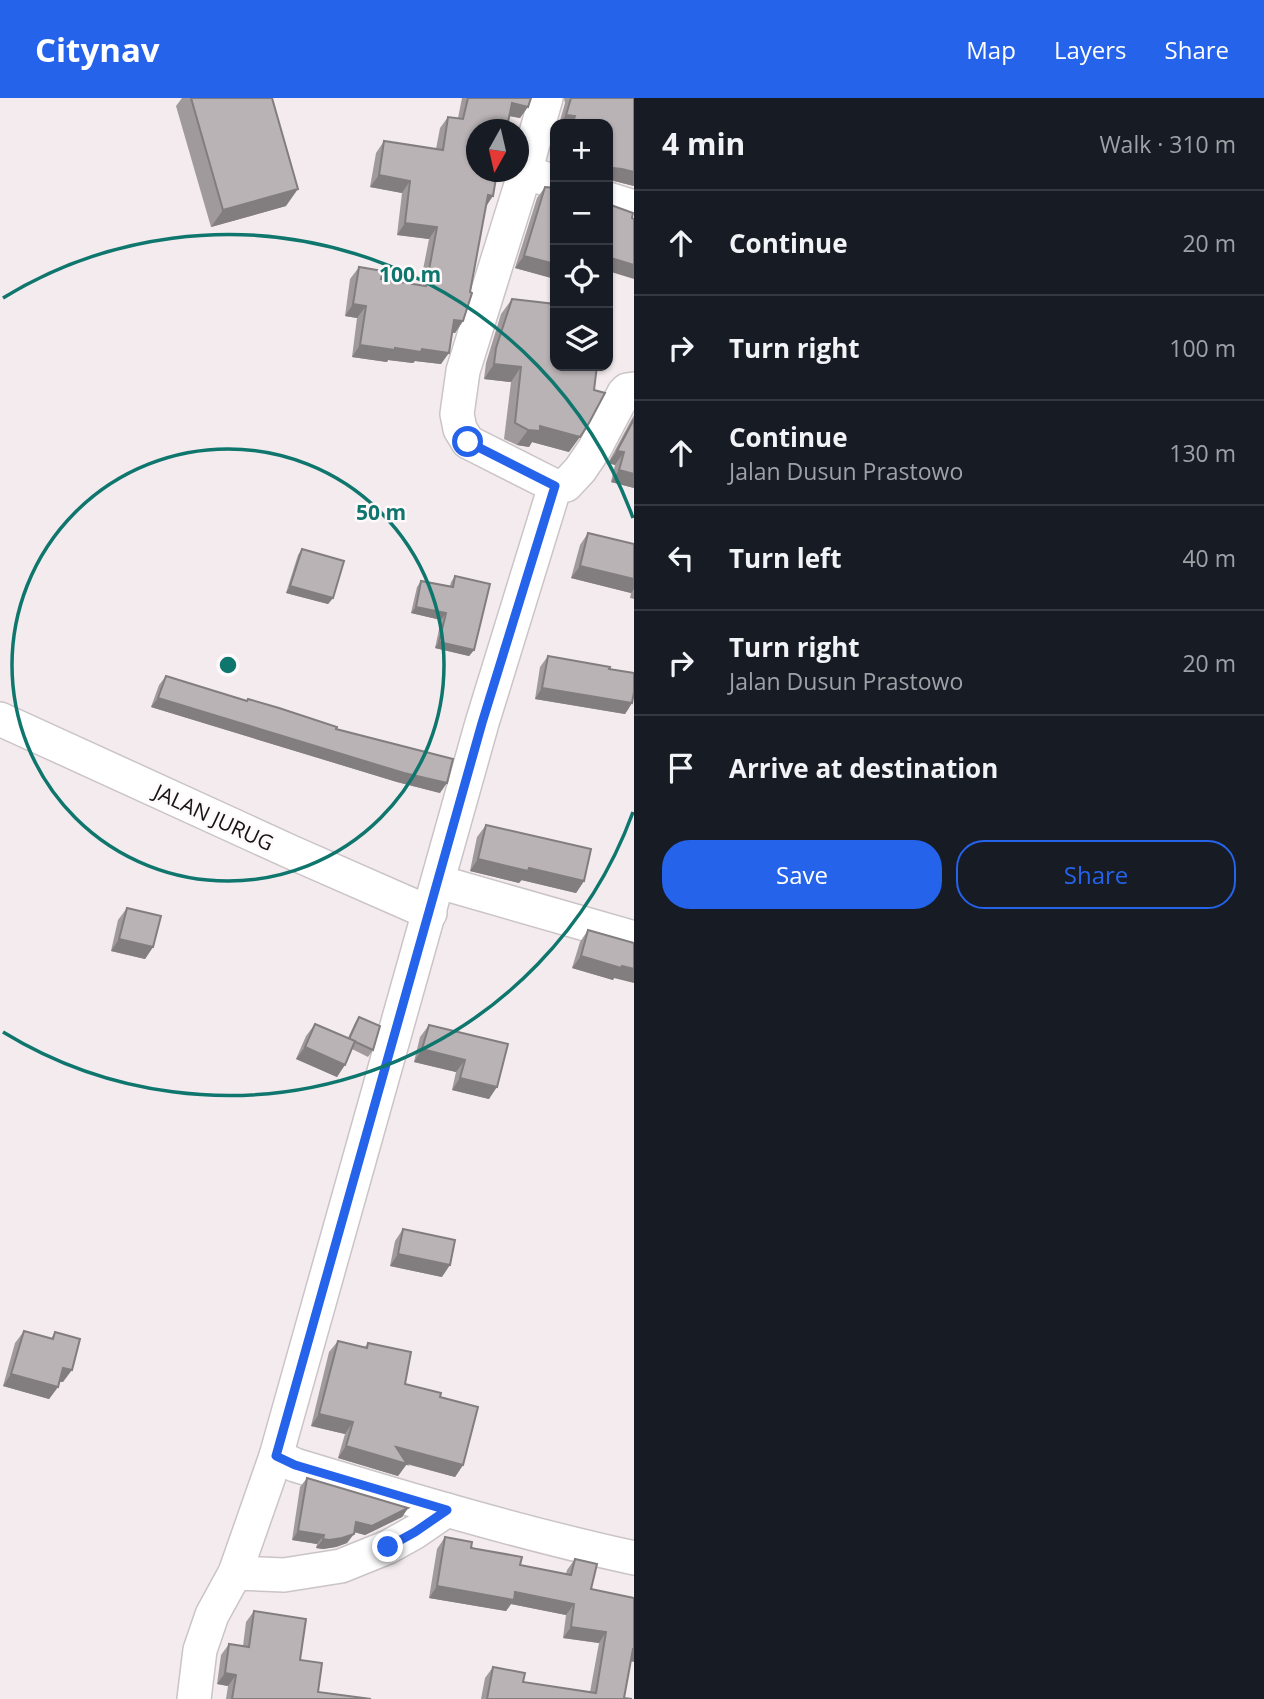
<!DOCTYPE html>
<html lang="en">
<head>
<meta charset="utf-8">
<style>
  body { margin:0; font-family:"Open Sans",sans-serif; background:#242831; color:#f1f3f6 }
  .controls { position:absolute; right:21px; top:21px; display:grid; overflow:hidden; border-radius:14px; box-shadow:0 2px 5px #0004 }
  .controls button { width:63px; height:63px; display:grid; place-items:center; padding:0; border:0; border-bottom:2px solid #363941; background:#171b24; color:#f1f3f6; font:35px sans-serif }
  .compass { position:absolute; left:466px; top:21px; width:63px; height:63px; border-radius:50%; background:#171b24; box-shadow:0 2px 5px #0004; rotate:188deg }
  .stop { position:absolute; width:21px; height:21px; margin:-16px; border:5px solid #2563eb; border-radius:50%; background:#fff }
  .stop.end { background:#2563eb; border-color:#fff; box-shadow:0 2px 7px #0008 }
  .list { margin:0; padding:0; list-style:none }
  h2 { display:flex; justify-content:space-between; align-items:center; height:91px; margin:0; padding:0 28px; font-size:30px }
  h2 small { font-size:23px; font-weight:400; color:#9ea1a6 }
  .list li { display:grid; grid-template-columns:46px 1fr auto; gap:21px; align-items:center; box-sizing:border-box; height:105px; padding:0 28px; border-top:2px solid #363941 }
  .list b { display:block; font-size:26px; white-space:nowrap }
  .list p { margin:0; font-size:23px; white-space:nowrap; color:#9ea1a6 }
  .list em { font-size:23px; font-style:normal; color:#9ea1a6 }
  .actions { display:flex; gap:14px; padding:21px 28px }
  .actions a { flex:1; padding:16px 0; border:2px solid #2563eb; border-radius:28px; text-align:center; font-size:24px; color:#2563eb }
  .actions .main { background:#2563eb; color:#fff }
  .icon { flex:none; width:38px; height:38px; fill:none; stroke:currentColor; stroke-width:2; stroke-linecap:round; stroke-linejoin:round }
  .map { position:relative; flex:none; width:634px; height:1601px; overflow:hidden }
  header { display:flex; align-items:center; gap:42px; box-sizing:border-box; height:98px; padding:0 35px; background:#2563eb; color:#fff }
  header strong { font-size:33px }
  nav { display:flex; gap:38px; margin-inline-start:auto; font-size:24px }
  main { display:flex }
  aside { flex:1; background:#171b24 }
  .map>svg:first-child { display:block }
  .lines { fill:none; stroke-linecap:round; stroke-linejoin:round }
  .street-casing { stroke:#cbc4c6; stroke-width:36 }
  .street { stroke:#fff; stroke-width:33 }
  .wall { fill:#a09a9c }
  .shaded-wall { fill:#827d7f }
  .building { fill:#bab3b5; stroke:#827d7f; stroke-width:2 }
  .route { stroke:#2563eb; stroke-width:9 }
  .ring { fill:none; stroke:#0f766e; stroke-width:3.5 }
  .labels { text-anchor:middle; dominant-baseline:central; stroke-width:5; stroke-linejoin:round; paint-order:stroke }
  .street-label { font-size:21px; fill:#161414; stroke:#fef9fa }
  .centre { fill:#0f766e; stroke:#fef9fa; stroke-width:3.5 }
  .ring-label { font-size:21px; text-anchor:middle; font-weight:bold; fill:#0f766e; stroke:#fef9fa; stroke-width:5; stroke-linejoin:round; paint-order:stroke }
</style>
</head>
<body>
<header>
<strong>Citynav</strong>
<nav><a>Map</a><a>Layers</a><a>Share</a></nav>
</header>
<main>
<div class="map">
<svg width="634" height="1601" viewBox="0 0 634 1601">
  <rect width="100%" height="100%" fill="#f3ebed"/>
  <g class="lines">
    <defs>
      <g id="street">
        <polyline points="525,74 555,84"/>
        <polyline points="608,101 634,109"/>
        <polyline points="555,388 566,387 580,372 595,350 624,295 627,292 634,291"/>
        <polyline points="0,621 291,754 430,815"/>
        <polyline points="439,784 634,840"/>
        <path d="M276 1358 295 1367C407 1401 520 1435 634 1460"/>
        <polyline points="235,1475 284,1477 341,1468 388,1449 415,1434 447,1412"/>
        <polyline points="194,1601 200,1552 212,1517 235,1475 276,1358 482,625 555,388 468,344 460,331 457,316 463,273 525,74 546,0"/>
      </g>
    </defs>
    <!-- street casing -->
    <use href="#street" class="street-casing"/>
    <!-- street -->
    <use href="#street" class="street"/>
  </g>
  <!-- wall -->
  <g class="wall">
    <polygon points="182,0 272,0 286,108 211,129 176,8"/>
    <polygon points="462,0 531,0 520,20 509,18 505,29 485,109 463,223 455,235 452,234 441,266 415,263 413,265 388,262 387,264 352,259 357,220 345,218 350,181 359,169 381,181 420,187 429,141 397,137 402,95 370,89 376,55 384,43 436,51 440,30 448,19 458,20"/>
    <polygon points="564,0 634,0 634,88 614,83 608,26 559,26 565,5"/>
    <polygon points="545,89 555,181 515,170 537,100"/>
    <polygon points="512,201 569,354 532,344 529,349 517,347 504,341 511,284 484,281 486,265 501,216"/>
    <polygon points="634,317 634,390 611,384 615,367 608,365"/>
    <polygon points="588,435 634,446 634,501 630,500 631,495 571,480 580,447"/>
    <polygon points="302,451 333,500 328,506 286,495 298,457"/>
    <polygon points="455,478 474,552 469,558 435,550 441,522 411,515 417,489 421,483 450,488 451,484"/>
    <polygon points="548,558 609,571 632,605 625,616 535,601 540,569"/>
    <polygon points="166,578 247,603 248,601 336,631 440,695 397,684 151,609 159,587"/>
    <polygon points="486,727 584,783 576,795 522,782 519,785 470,773 477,739"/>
    <polygon points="127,810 153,849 145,861 111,853 118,822"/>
    <polygon points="588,832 614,880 613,882 572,870 580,844"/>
    <polygon points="359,919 373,952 368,959 352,951 337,979 296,961 306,938 315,926 348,940 355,925"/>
    <polygon points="429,927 508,946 489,1001 452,992 456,974 414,964 420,939"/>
    <polygon points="403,1131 442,1179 390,1168 395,1143"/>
    <polygon points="24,1233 51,1241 55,1234 63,1284 59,1284 58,1289 49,1301 3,1288 15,1245"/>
    <polygon points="338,1243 365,1249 368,1245 405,1286 440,1299 463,1367 455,1379 406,1366 398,1378 338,1360 345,1336 311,1328 329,1254"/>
    <polygon points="307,1380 408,1410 402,1419 365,1437 354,1434 347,1445 336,1449 323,1451 316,1450 317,1446 292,1442 300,1389"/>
    <polygon points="445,1439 520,1467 566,1476 567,1472 575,1461 631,1563 624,1600 632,1601 481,1601 485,1580 493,1569 523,1584 590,1594 599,1545 563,1540 566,1517 511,1506 506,1513 429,1500 437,1451"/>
    <polygon points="254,1513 300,1562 318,1594 371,1601 226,1601 228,1588 217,1586 221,1557 229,1546 243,1548 246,1524"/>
  </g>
  <!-- shaded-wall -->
  <g class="shaded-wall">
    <polygon points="512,5 528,9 520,20 504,17"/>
    <polygon points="566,17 575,18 569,26 559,26"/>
    <polygon points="613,70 622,71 634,74 634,88 614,83 608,82 608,73"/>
    <polygon points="379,77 410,83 402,95 370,89"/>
    <polygon points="298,91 286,108 211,129 223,112"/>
    <polygon points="488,97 493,98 485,110"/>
    <polygon points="405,125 437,129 429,141 397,137"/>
    <polygon points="524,158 555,166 555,181 515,170"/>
    <polygon points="608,159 634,167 634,181 608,173"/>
    <polygon points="353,206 366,208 357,220 345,218"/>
    <polygon points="454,222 463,223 455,235 446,234"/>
    <polygon points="360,247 422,251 449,255 441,266 415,263 413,265 388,262 387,264 352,259"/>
    <polygon points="494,266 521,269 511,284 484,281"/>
    <polygon points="540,328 580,339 569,354 532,344 529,349 517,347 528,332"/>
    <polygon points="617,353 624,354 615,367 608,365"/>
    <polygon points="619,372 634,376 634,390 611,384"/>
    <polygon points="580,468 634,481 634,491 631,495 571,480"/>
    <polygon points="290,488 333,500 328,506 286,495"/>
    <polygon points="416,509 446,515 441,522 411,515"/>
    <polygon points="439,544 474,552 469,558 435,550"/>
    <polygon points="542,590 632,605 625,616 535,601"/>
    <polygon points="158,600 447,685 440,695 397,684 151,609"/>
    <polygon points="478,761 529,770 584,783 576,795 521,782 519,785 470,773"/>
    <polygon points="119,841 153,849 145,861 111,853"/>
    <polygon points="581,858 634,871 634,885 614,880 613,882 572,870"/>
    <polygon points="305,949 345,967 337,979 296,961"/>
    <polygon points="422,951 465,962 456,974 414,964"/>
    <polygon points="460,980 497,989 489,1001 452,992"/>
    <polygon points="398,1156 450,1167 442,1179 390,1168"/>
    <polygon points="63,1270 72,1272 63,1284 54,1282"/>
    <polygon points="11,1276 58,1289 49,1301 3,1288"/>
    <polygon points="319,1316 353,1324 345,1336 311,1328"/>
    <polygon points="346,1348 396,1349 463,1367 455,1379 394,1362 407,1366 398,1378 338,1360"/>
    <polygon points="408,1410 402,1419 365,1437 350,1433 356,1424"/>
    <polygon points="298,1433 324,1437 317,1446 292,1442"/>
    <polygon points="354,1436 347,1445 336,1449 323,1451 316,1450 323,1441"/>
    <polygon points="437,1488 515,1494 574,1506 566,1517 511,1506 506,1513 429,1500"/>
    <polygon points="571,1529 606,1534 599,1545 563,1540"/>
    <polygon points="633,1551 634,1551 634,1564 625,1562"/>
    <polygon points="225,1575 236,1577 228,1588 217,1586"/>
  </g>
  <!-- building -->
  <g class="building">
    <polygon points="191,0 272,0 298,91 223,112"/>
    <polygon points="468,0 531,0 528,9 512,5 508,24 506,24 504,32 477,32 477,74 497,74 493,98 488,97 470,194 472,195 463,223 454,222 449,255 422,251 421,254 395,250 395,252 360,247 366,208 353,206 359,169 383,173 381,181 426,188 437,129 405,125 410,83 379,77 384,43 443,52 448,19 463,21"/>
    <polygon points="571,0 634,0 634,74 622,71 613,70 608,73 608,26 572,26 575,18 566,17"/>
    <polygon points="545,89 555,90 555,166 524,158"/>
    <polygon points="608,106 633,115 632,120 634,121 634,167 608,159 608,161"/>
    <polygon points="512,201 555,206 555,268 597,268 594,292 605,295 589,325 580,339 540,328 540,333 528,332 515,325 521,269 494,266 496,250"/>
    <polygon points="634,321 634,376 619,372 624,354 617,353"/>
    <polygon points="588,435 634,446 634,481 580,468"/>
    <polygon points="302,451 344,463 333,500 290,488"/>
    <polygon points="455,478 490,486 474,552 439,544 446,515 416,509 421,483 453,489"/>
    <polygon points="548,558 610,569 609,571 634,575 634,594 632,605 542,590"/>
    <polygon points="166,578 247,603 248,601 279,610 337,629 336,631 453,661 447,685 404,675 158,600"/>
    <polygon points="486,727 591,751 584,783 529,770 528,773 478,761"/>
    <polygon points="127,810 161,818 153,849 119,841"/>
    <polygon points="588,832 634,845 634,871 622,868 621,870 581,858"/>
    <polygon points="359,919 380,928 373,952 349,941"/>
    <polygon points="315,926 355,943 345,967 305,949"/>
    <polygon points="429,927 508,946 497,989 460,980 465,962 422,951"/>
    <polygon points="403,1131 455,1142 450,1167 398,1156"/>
    <polygon points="24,1233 53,1241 55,1234 80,1241 72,1272 63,1270 58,1289 11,1276"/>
    <polygon points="338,1243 367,1250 368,1245 411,1254 405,1286 441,1295 440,1299 478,1309 463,1367 396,1349 407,1366 346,1348 353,1324 319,1316"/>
    <polygon points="307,1380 408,1410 372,1428 356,1424 354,1436 342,1440 329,1442 323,1441 324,1437 298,1433"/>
    <polygon points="445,1439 472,1444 471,1450 522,1459 520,1467 571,1477 575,1461 597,1466 591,1491 634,1500 634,1551 633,1551 624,1600 632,1601 487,1601 493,1569 525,1575 523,1584 596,1595 606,1534 571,1529 574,1506 515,1494 514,1502 437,1488"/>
    <polygon points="254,1513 306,1521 300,1562 322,1565 318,1594 371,1601 232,1601 236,1577 225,1575 229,1546 249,1549"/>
  </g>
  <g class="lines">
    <!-- route -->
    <polyline class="route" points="388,1449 415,1434 447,1412 295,1367 276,1358 482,625 555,388 468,344"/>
  </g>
  <!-- distance rings -->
  <g class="ring">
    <circle cx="228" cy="567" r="216"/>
    <path d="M633 714A431 431 0 0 1 3 934M3 200A431 431 0 0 1 633 420"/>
  </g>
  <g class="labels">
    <!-- street labels -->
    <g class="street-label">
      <text transform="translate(214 719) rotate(25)">JALAN JURUG</text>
    </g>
  </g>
  <circle cx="228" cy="567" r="10" class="centre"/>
  <g class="ring-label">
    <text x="410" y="184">100 m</text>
    <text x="381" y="422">50 m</text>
  </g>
</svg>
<div class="controls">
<button>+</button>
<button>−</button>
<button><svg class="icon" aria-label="locate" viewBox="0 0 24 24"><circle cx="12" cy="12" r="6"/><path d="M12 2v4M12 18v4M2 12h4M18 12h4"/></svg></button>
<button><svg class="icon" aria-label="layers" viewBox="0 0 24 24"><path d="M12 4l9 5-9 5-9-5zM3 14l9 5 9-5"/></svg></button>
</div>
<svg class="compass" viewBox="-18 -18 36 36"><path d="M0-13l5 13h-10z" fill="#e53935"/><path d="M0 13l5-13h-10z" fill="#9ea1a6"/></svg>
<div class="stop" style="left:468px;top:344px"></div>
<div class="stop end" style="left:388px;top:1449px"></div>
</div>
<aside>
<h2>4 min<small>Walk · 310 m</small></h2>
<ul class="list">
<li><svg class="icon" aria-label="ahead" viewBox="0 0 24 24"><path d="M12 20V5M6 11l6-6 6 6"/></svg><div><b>Continue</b></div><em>20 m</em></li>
<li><svg class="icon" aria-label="right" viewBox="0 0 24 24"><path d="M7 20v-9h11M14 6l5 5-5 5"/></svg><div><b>Turn right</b></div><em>100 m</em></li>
<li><svg class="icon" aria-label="ahead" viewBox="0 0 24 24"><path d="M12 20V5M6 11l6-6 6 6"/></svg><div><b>Continue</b><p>Jalan Dusun Prastowo</p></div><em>130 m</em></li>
<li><svg class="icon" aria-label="left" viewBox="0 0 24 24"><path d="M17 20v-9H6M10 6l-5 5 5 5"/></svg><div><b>Turn left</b></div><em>40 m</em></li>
<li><svg class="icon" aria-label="right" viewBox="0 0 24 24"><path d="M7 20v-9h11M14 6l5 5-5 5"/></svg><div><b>Turn right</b><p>Jalan Dusun Prastowo</p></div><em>20 m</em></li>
<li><svg class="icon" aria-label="arrive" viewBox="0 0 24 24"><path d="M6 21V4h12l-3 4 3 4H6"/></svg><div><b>Arrive at destination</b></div></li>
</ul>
<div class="actions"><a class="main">Save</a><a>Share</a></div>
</aside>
</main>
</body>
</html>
